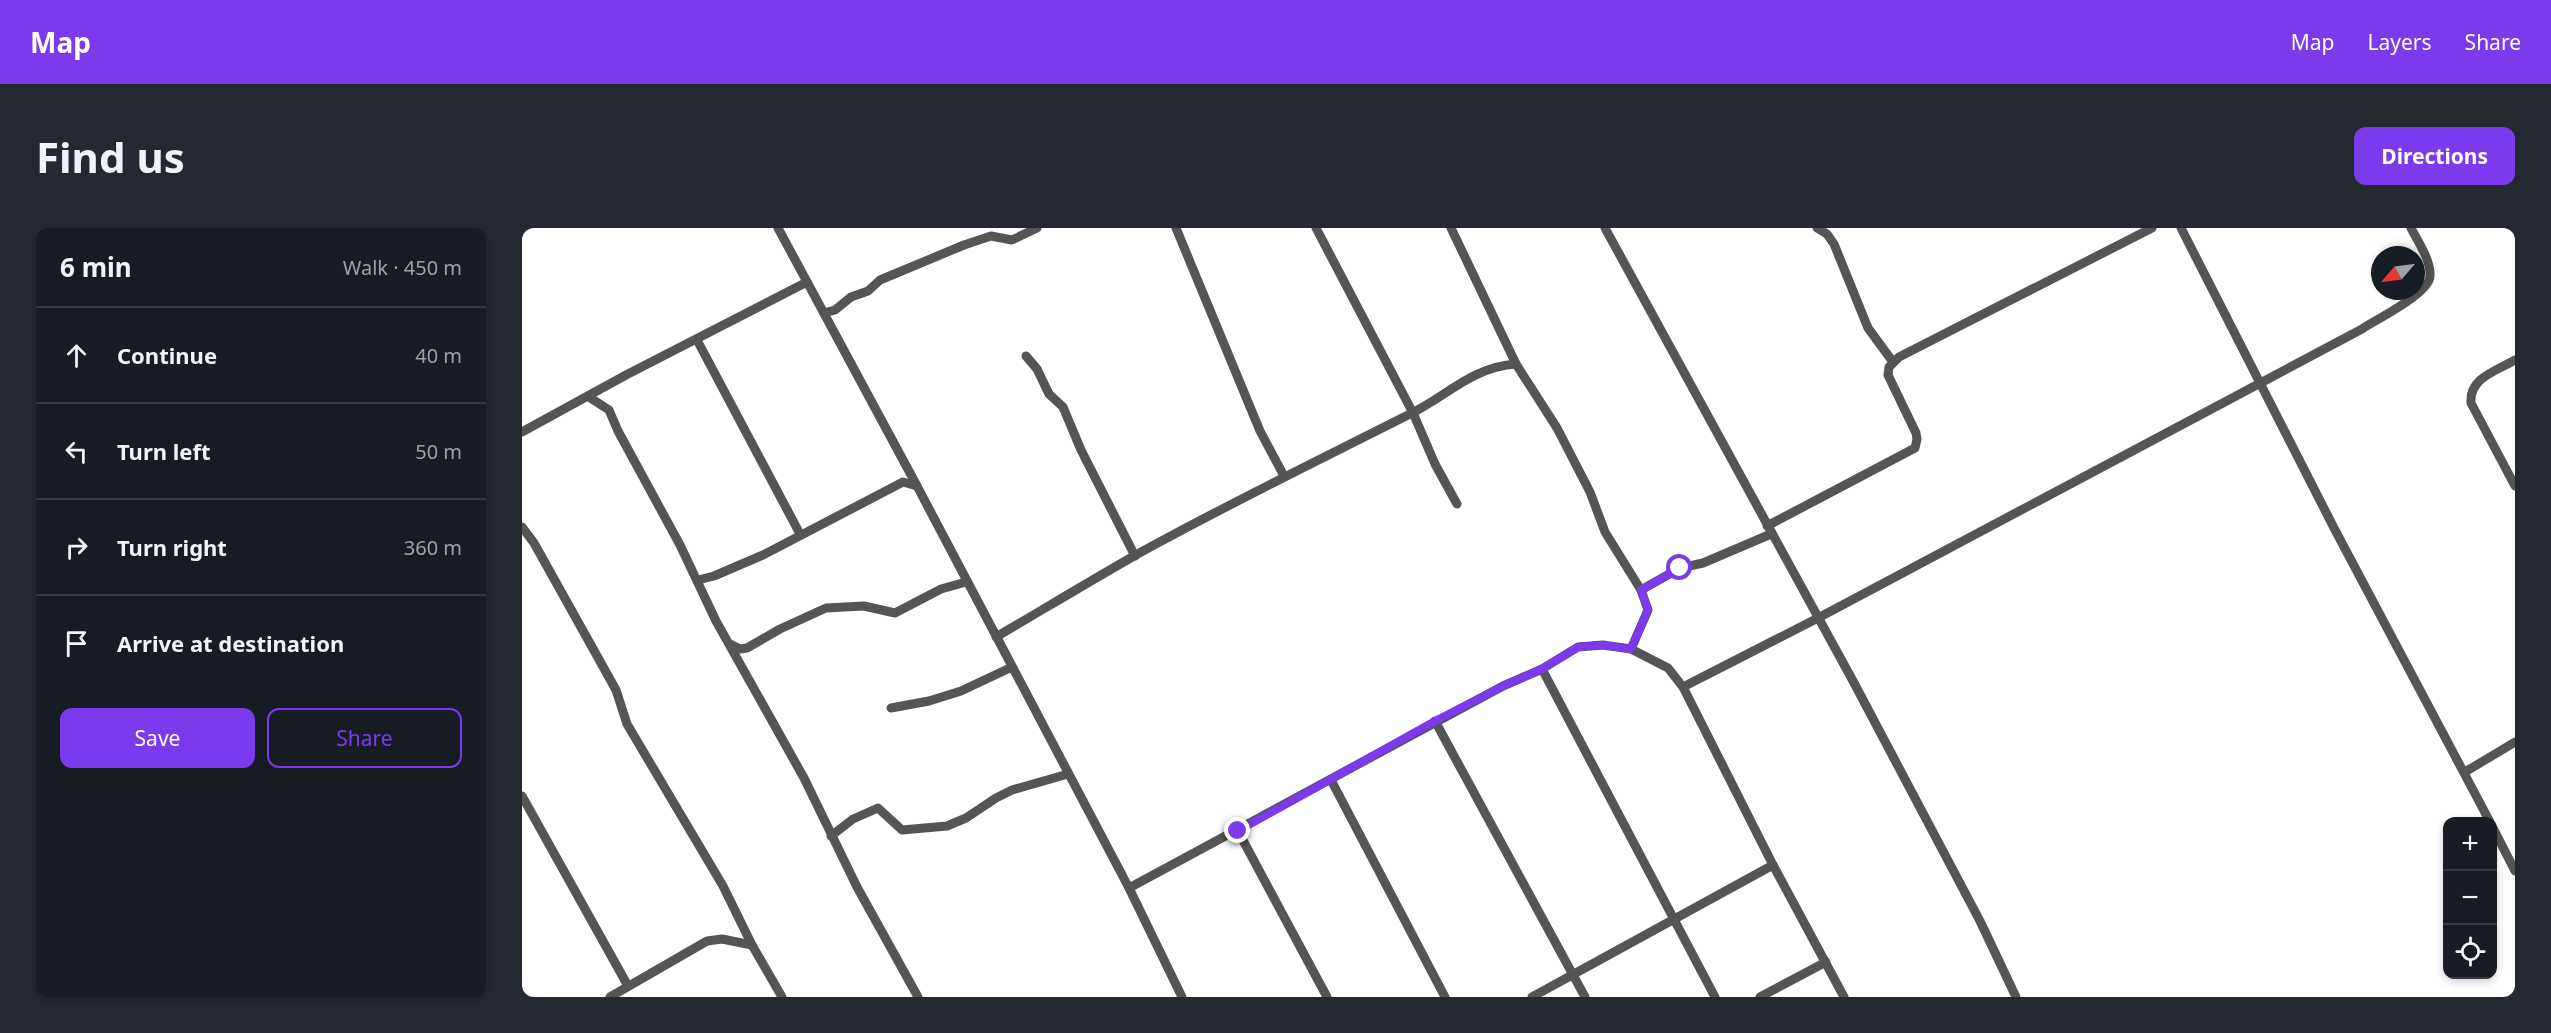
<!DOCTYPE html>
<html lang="en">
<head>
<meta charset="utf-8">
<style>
  body { margin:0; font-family:"Noto Sans",sans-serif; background:#242831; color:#f1f3f6 }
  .controls { position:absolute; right:18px; bottom:18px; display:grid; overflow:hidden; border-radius:12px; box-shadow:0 3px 9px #0003 }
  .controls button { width:54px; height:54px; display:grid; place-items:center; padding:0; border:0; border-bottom:2px solid #363941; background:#171b24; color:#f1f3f6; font:30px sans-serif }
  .compass { position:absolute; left:1849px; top:18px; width:54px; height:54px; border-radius:50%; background:#171b24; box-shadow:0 3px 9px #0003; rotate:242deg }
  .stop { position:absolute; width:18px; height:18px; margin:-14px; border:4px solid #7c3aed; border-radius:50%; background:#fff }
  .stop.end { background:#7c3aed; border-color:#fff; box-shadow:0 2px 6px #0008 }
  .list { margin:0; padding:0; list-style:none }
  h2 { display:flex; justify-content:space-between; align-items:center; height:78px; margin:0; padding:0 24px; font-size:26px }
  h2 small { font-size:20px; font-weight:400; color:#9ea1a6 }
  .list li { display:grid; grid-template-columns:39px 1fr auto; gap:18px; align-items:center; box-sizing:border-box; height:96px; padding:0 24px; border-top:2px solid #363941 }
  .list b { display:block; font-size:22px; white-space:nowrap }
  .list em { font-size:20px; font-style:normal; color:#9ea1a6 }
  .actions { display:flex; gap:12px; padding:18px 24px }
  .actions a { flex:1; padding:14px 0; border:2px solid #7c3aed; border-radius:12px; text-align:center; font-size:21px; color:#7c3aed }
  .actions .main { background:#7c3aed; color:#fff }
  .icon { flex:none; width:33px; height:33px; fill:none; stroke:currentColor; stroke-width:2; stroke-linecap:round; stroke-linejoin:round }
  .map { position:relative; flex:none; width:1993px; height:769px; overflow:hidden; border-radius:12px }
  header { display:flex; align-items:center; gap:36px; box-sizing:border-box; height:84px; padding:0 30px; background:#7c3aed; color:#fff }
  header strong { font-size:28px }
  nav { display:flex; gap:33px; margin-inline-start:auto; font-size:21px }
  .intro { display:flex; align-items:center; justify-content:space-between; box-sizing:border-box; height:144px; padding:0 36px }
  h1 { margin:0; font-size:42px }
  .button { padding:15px 27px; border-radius:12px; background:#7c3aed; color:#fff; font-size:21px; font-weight:700 }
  main { display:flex; gap:36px; padding:0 36px }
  aside { flex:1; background:#171b24; border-radius:12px; box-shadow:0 3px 9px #0003 }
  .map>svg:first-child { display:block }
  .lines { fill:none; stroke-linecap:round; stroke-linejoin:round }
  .minor { stroke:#555; stroke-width:9 }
  .route { stroke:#7c3aed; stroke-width:8 }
</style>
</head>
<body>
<header>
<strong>Map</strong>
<nav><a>Map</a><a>Layers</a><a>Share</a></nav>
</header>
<div class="intro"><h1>Find us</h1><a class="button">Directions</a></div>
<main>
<aside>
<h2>6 min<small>Walk · 450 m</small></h2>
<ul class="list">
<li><svg class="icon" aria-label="ahead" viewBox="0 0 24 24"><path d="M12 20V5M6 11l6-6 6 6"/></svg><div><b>Continue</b></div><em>40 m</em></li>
<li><svg class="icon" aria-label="left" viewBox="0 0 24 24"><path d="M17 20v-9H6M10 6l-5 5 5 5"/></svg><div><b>Turn left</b></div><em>50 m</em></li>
<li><svg class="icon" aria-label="right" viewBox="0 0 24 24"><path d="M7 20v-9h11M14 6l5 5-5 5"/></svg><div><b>Turn right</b></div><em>360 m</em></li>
<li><svg class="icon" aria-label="arrive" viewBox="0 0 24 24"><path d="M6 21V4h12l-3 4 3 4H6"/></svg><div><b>Arrive at destination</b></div></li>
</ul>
<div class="actions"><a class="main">Save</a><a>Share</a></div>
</aside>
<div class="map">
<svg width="1993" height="769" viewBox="0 0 1993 769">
  <rect width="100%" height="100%" fill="#fff"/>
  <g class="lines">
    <!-- minor -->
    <g class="minor">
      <polyline points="256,0 395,258"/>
      <polyline points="654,0 738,203 762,248"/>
      <polyline points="794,0 891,185 913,236 935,276"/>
      <polyline points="929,0 994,136 1035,200 1068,264 1083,304 1119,362 1126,382 1109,421"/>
      <polyline points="1083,0 1331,453 1458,693 1494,769"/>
      <polyline points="1295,0 1305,6 1312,16 1346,100 1371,134"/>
      <polyline points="1659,0 1812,300 1968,594"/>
      <polyline points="302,85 313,82 329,69 346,63 358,52 442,17 469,8 490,12 515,0"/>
      <polyline points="175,112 278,306"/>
      <polyline points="504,128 515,141 527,166 541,179 559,222 613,328"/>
      <path d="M1993 132C1974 143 1947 150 1949 175L1993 258"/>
      <polyline points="67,169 87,182 96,203 158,317 194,393 282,550 335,659 396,769"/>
      <polyline points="0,204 104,147 285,54"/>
      <polyline points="1245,298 1393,220 1395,211 1394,205 1366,147 1367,139 1377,129 1630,0"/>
      <polyline points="0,299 12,315 94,462 105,496 201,658 230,717 260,769"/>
      <polyline points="176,352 192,348 241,327 381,254 395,258 607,660 660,769"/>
      <polyline points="1119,362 1158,340 1181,335 1249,306"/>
      <path d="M474 409C520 382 565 355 612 328 702 278 795 233 888 186 925 168 950 139 994 136"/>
      <polyline points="208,416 218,421 225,420 258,401 304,380 342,378 373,385 419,361 444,354"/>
      <polyline points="1020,441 1193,769"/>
      <path d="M1161 459 1296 390 1840 101C1855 91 1908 65 1908 48 1909 32 1896 14 1889 0"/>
      <polyline points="369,480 407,473 439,463 490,439"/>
      <polyline points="913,493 1063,769"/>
      <polyline points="1943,544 1993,514"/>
      <polyline points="809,552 923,769"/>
      <polyline points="0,568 106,758"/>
      <polyline points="1970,598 1993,643"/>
      <polyline points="716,603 805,769"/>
      <polyline points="309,608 331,591 356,580 380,602 425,598 444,590 474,570 490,562 546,546"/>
      <polyline points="607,660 981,458 1020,441 1056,419 1081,417 1109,421 1146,440 1161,459 1251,637 1322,769"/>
      <polyline points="88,769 185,713 200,711 230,717"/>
      <polyline points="1010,769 1251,637"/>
      <polyline points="1238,769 1304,734"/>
    </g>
  </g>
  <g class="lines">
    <!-- route -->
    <polyline class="route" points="716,603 913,493 981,458 1020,441 1056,419 1081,417 1109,421 1126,382 1119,362 1158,340"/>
  </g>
</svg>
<div class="controls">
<button>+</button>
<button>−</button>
<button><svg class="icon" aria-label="locate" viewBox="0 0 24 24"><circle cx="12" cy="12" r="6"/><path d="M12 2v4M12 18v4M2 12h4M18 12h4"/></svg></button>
</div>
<svg class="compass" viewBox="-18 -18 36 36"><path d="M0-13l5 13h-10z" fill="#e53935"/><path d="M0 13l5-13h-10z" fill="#9ea1a6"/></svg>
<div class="stop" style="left:1158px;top:340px"></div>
<div class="stop end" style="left:716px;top:603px"></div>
</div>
</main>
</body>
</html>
